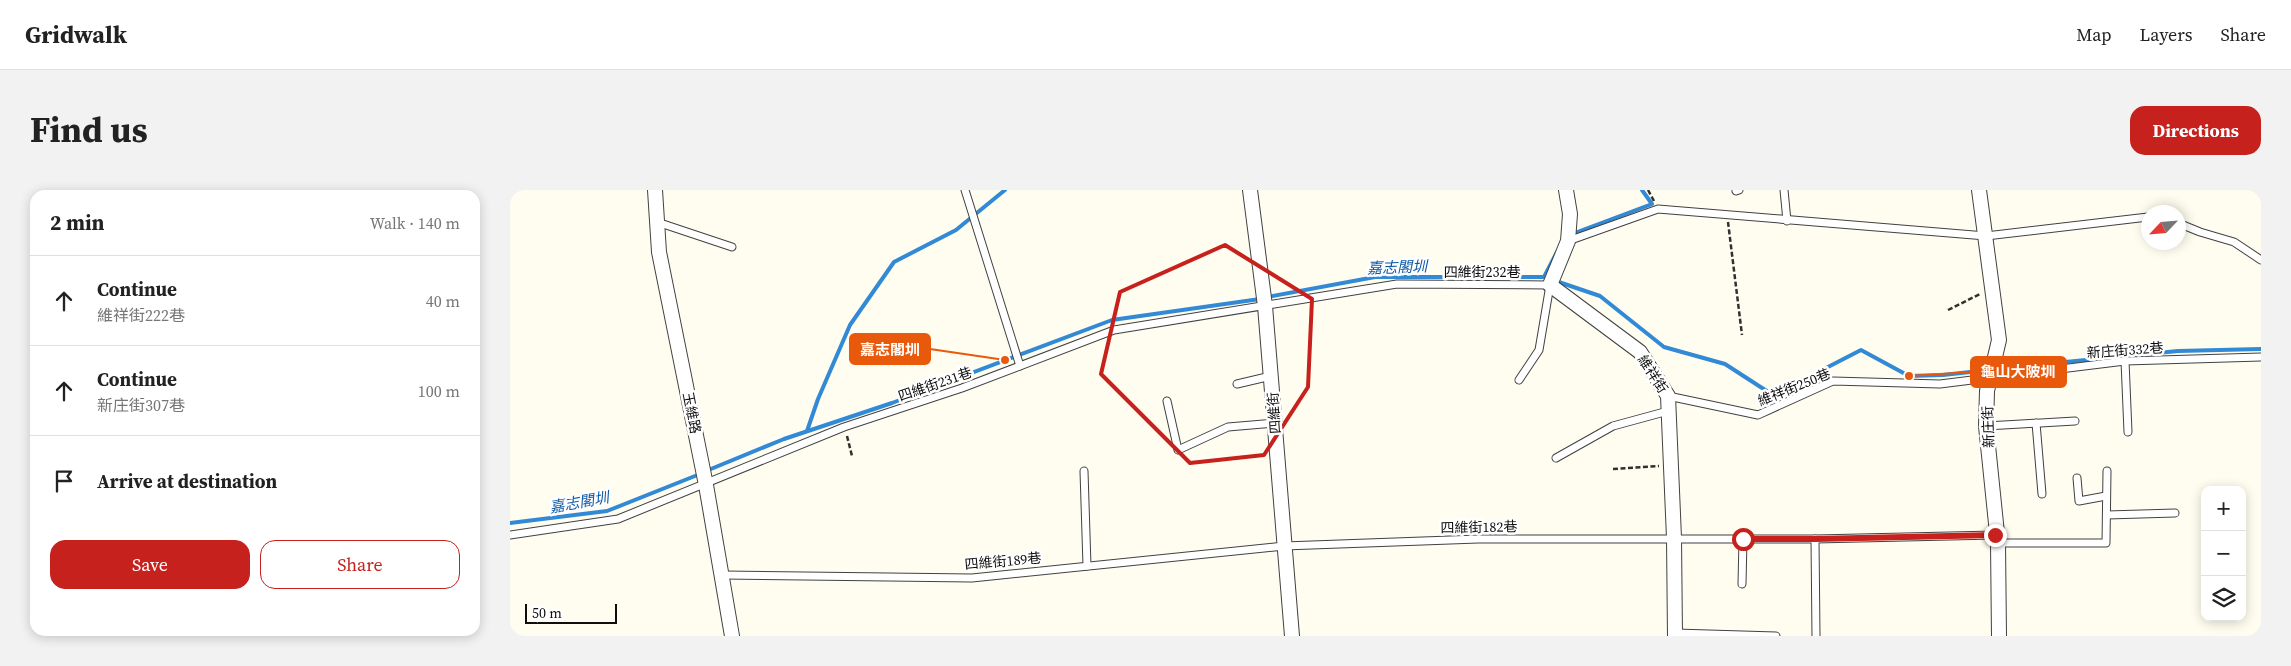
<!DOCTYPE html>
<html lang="en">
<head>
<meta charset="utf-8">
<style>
  body { margin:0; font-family:"Source Serif 4","Noto Sans TC",serif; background:#f2f2f2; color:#222 }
  .controls { position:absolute; right:15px; bottom:15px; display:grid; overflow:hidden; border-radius:10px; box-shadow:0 2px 12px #0003 }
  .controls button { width:45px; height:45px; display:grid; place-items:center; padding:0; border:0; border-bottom:1px solid #e0e0e0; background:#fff; color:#222; font:25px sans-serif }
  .compass { position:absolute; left:1631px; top:15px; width:45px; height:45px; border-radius:50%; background:#fff; box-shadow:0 2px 12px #0003; rotate:244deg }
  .scale { position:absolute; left:15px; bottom:12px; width:92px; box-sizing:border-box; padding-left:5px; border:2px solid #0e0e0e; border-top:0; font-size:14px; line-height:18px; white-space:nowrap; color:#0e0e0e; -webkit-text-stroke:4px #fff; paint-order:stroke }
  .stop { position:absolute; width:15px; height:15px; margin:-11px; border:4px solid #c7211d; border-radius:50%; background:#fff }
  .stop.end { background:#c7211d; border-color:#fff; box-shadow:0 1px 5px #0008 }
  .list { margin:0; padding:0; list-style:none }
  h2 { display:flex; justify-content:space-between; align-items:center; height:65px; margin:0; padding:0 20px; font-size:21px }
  h2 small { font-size:16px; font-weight:400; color:#767676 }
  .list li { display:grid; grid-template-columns:32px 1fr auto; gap:15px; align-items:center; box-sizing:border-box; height:90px; padding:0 20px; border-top:1px solid #e0e0e0 }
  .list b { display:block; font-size:19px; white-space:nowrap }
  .list p { margin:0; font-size:16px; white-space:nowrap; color:#767676 }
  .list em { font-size:16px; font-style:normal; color:#767676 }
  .actions { display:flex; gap:10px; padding:15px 20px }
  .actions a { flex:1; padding:11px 0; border:1px solid #c7211d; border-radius:15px; text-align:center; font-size:18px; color:#c7211d }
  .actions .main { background:#c7211d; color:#fff }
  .icon { flex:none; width:28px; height:28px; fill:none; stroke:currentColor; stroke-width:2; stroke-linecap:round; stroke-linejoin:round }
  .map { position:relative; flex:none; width:1751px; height:446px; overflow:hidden; border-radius:15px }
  header { display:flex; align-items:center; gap:30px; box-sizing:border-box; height:70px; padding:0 25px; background:#fff; border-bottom:1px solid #e0e0e0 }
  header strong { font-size:24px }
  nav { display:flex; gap:28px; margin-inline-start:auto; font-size:18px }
  .intro { display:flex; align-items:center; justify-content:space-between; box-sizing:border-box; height:120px; padding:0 30px }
  h1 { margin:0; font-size:35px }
  .button { padding:12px 22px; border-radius:15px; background:#c7211d; color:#fff; font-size:18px; font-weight:700 }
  main { display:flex; gap:30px; padding:0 30px }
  aside { flex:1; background:#fff; border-radius:15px; box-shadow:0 2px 12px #0003 }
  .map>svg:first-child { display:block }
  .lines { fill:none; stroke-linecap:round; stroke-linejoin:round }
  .stream { stroke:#3289d6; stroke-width:4 }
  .lane-casing { stroke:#414141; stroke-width:9 }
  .street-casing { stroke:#414141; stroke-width:16 }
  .path { stroke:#303030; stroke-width:2.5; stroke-dasharray:5 2.5; stroke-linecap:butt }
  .lane { stroke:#fff; stroke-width:7 }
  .street { stroke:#fff; stroke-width:14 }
  .route { stroke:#c7211d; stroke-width:6 }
  .marked { fill:none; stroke:#c7211d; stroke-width:4; stroke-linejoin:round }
  .labels { text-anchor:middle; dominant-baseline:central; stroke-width:5; stroke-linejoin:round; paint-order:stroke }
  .street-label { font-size:14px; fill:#0e0e0e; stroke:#fff }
  .water-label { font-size:15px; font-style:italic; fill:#0f5ba8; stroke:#fff }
  .leader { fill:none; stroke:#e8590c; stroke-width:2 }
  .callout-dot { fill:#e8590c; stroke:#fff; stroke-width:2 }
  .callout { fill:#e8590c; stroke:#e8590c; stroke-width:2 }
  .callout-label { font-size:15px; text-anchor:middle; font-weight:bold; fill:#fff }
</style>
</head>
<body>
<header>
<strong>Gridwalk</strong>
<nav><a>Map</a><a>Layers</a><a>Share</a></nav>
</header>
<div class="intro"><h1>Find us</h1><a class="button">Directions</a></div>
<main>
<aside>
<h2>2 min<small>Walk · 140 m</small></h2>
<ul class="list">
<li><svg class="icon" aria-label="ahead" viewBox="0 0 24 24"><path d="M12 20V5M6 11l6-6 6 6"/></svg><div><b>Continue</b><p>維祥街222巷</p></div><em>40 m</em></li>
<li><svg class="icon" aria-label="ahead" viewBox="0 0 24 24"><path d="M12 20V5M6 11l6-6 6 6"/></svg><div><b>Continue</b><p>新庄街307巷</p></div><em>100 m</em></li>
<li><svg class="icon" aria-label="arrive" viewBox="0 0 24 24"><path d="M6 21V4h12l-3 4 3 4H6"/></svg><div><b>Arrive at destination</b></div></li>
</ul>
<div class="actions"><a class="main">Save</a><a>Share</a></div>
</aside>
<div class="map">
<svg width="1751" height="446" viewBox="0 0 1751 446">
  <rect width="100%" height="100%" fill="#fffdef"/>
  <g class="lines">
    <!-- stream -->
    <g class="stream">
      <polyline points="1062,44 1142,14 1132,0"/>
      <polyline points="1034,87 1047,62"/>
      <polyline points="757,107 865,87 1034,87 1090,106 1154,157 1215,174 1266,207 1309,189 1316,178 1351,160 1399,186 1433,185 1478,180"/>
      <polyline points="1485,179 1668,161 1751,159"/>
      <polyline points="297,241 308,209 340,135 384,72 446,40 495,0"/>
      <polyline points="196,281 274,249 382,213 602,130 750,109"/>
      <polyline points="0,333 97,321 190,284"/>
    </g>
    <defs>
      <g id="lane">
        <polyline points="455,0 510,176"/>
        <polyline points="1274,0 1277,31"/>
        <polyline points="1226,1 1229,0"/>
        <polyline points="147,32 222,57"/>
        <polyline points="1668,33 1690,42 1724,52 1751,70"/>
        <polyline points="1058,51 1148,19 1476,46 1638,27"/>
        <polyline points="1615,171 1618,242"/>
        <polyline points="727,194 761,186"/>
        <polyline points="1158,206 1248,225 1323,191 1430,194 1615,171 1751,167"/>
        <polyline points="657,211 668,260 718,237 764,233"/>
        <polyline points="1526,233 1532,304"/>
        <polyline points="1476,236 1565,231"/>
        <polyline points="1046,268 1103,236 1158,221"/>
        <polyline points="574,281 577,376"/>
        <polyline points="1567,288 1569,311 1596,306"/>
        <polyline points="1597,325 1665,323"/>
        <polyline points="0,345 108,329 334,237 452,198 604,140 887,94 1040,95 1029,160 1009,190"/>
        <polyline points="1305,349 1306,446"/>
        <polyline points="1488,353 1596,353 1597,281"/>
        <polyline points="213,385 462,388 774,356 968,349 1305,349 1485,345"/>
        <polyline points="1232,394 1233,349"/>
        <polyline points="1165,443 1266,446"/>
      </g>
      <g id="street">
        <polyline points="145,0 149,62 196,295 222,446"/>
        <polyline points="740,0 755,116 782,446"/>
        <polyline points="1056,0 1060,24 1058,51 1040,95 1130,162 1158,206 1164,348 1165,446"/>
        <polyline points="1469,0 1489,150 1477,201 1476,236 1488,353 1489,446"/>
      </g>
    </defs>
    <!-- lane casing -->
    <use href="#lane" class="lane-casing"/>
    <!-- street casing -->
    <use href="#street" class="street-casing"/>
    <!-- path -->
    <g class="path">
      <polyline points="1138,0 1144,11"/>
      <polyline points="1218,32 1232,145"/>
      <polyline points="1438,120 1470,104"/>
      <polyline points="337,246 342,266"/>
      <polyline points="1103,279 1149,276"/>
    </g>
    <!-- lane -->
    <use href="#lane" class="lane"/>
    <!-- street -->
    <use href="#street" class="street"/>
  </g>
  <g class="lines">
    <!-- route -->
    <polyline class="route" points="1233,349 1305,349 1485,345"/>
  </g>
  <!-- marked area -->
  <path class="marked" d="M715 55 802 109 798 197 754 265 680 273 591 184 610 102Z"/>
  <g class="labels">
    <!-- street labels -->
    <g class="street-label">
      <text x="972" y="82">四維街232巷</text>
      <text transform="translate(1615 160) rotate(-4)">新庄街332巷</text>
      <text transform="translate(1143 184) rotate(57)">維祥街</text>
      <text transform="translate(425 194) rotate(-19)">四維街231巷</text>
      <text transform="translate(1284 197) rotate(-22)">維祥街250巷</text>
      <text transform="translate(182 223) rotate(79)">玉維路</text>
      <text transform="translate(764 223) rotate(-94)">四維街</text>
      <text transform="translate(1478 237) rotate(-92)">新庄街</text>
      <text transform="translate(969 337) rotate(-1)">四維街182巷</text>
      <text transform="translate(493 371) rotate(-5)">四維街189巷</text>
    </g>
    <!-- water labels -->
    <g class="water-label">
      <text transform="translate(887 77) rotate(-2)">嘉志閣圳</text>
      <text transform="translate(69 312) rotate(-10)">嘉志閣圳</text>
    </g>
  </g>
  <!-- callouts -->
  <path class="leader" d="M495 170L420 159M1399 186L1461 182"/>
  <g class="callout-dot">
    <circle cx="495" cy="170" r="5"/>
    <circle cx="1399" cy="186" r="5"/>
  </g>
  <g class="callout">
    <rect x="340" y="144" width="80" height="30" rx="5"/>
    <rect x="1461" y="167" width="95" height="30" rx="5"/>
  </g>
  <g class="callout-label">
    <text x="380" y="165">嘉志閣圳</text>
    <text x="1508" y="187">龜山大陂圳</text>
  </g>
</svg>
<div class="controls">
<button>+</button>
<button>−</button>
<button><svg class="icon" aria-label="layers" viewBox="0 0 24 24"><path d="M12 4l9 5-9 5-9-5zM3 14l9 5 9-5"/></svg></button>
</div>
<svg class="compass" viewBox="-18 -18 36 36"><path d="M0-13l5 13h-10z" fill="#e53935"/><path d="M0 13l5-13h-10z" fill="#767676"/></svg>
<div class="scale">50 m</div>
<div class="stop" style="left:1233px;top:349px"></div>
<div class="stop end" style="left:1485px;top:345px"></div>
</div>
</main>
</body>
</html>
